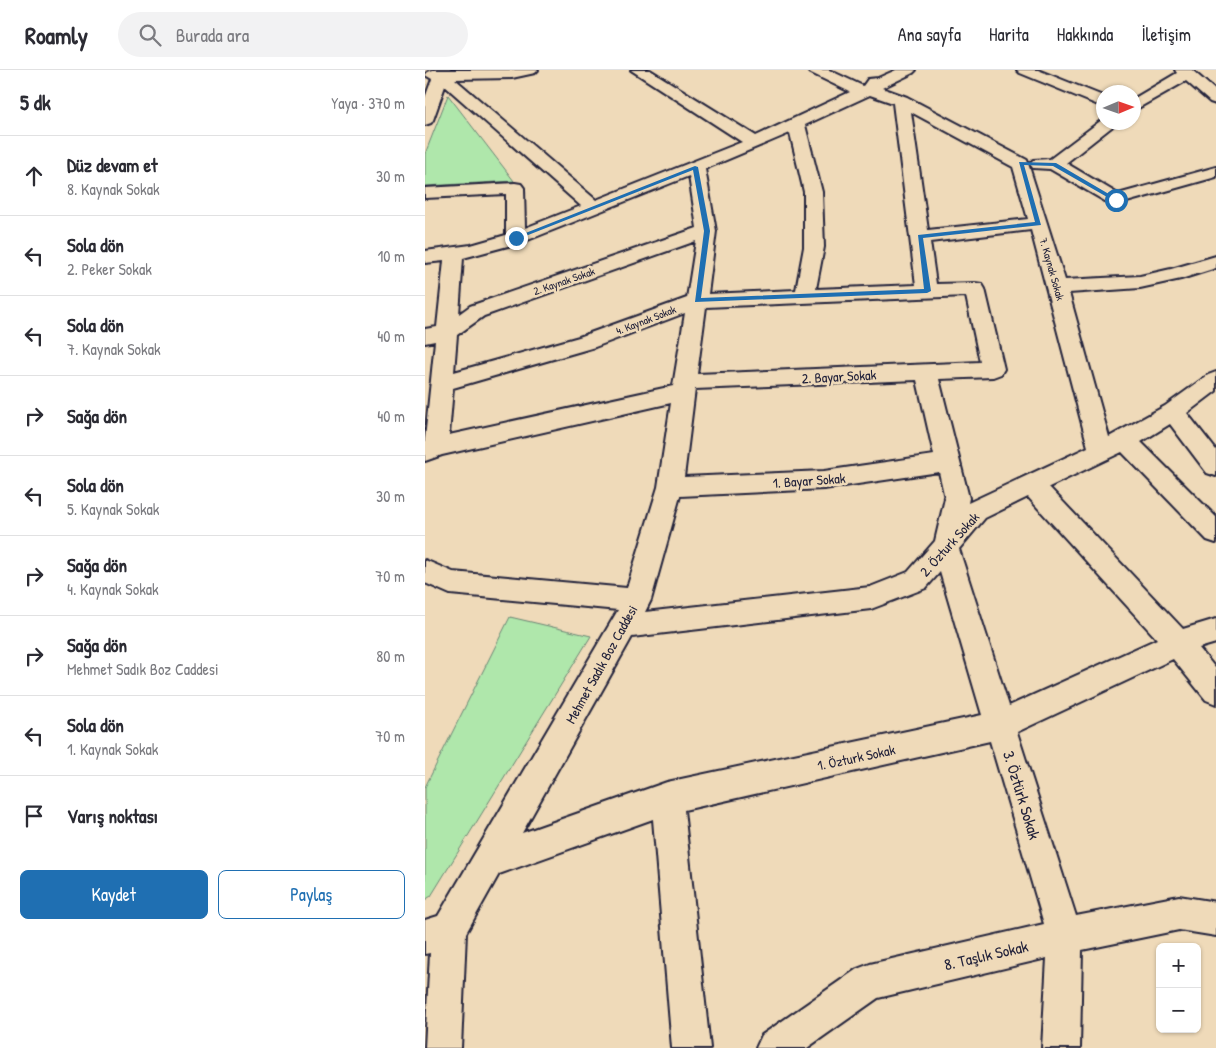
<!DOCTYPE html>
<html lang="tr">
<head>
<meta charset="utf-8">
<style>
  body { margin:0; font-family:"Patrick Hand",sans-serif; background:#f2f2f3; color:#2b2b33 }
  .controls { position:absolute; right:15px; bottom:15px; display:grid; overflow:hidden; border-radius:8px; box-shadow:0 1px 4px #0004 }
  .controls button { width:45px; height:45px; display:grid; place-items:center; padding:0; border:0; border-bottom:1px solid #e1e1e2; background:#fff; color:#2b2b33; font:25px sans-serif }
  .compass { position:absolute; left:671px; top:15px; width:45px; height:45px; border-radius:50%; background:#fff; box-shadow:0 1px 4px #0004; rotate:88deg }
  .stop { position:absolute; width:15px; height:15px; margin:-11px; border:4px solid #1f6fb2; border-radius:50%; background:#fff }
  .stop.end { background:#1f6fb2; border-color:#fff; box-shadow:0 1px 5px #0008 }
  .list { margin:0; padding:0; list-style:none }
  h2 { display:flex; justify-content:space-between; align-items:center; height:65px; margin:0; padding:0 20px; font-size:21px }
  h2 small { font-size:16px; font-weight:400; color:#7c7c81 }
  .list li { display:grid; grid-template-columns:32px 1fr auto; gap:15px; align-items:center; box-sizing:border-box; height:80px; padding:0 20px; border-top:1px solid #e1e1e2 }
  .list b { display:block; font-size:19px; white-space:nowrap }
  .list p { margin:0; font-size:16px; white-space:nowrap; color:#7c7c81 }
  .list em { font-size:16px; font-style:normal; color:#7c7c81 }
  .actions { display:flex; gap:10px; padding:15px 20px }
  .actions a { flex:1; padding:11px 0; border:1px solid #1f6fb2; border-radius:8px; text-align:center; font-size:18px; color:#1f6fb2 }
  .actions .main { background:#1f6fb2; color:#fff }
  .icon { flex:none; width:28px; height:28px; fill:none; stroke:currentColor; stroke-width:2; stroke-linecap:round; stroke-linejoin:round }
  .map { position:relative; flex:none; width:791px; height:978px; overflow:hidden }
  header { display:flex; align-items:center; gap:30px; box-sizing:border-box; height:70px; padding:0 25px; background:#fff; border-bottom:1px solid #e1e1e2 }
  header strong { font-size:24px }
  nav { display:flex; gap:28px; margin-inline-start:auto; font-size:18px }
  .search { width:350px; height:45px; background:#f2f2f3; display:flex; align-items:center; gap:12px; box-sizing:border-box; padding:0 18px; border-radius:28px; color:#7c7c81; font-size:19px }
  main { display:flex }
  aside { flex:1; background:#fff }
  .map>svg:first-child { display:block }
  .green { fill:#afe7ab; stroke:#688473 }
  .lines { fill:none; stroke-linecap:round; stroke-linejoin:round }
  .street-casing { stroke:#22223b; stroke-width:4 }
  .street { fill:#efdab9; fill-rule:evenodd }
  .route { fill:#1f6fb2 }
  .labels { text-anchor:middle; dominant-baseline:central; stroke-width:5; stroke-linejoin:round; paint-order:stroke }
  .far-street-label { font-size:11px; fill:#22223b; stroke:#efdab9 }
  .street-label { font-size:14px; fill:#22223b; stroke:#efdab9 }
  .near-street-label { font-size:16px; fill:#22223b; stroke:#efdab9 }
</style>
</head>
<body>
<header>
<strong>Roamly</strong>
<div class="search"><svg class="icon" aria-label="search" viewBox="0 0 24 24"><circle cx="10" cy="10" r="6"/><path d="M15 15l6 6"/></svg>Burada ara</div>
<nav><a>Ana sayfa</a><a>Harita</a><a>Hakkında</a><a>İletişim</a></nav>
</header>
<main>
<aside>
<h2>5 dk<small>Yaya · 370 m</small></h2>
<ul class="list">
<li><svg class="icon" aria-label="ahead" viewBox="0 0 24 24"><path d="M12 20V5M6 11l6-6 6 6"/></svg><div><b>Düz devam et</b><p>8. Kaynak Sokak</p></div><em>30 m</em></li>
<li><svg class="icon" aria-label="left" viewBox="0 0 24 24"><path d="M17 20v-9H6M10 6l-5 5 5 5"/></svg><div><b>Sola dön</b><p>2. Peker Sokak</p></div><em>10 m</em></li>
<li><svg class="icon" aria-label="left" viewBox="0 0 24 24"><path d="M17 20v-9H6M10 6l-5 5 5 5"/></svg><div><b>Sola dön</b><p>7. Kaynak Sokak</p></div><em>40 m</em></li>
<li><svg class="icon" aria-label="right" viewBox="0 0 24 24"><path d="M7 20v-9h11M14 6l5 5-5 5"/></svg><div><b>Sağa dön</b></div><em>40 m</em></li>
<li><svg class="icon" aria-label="left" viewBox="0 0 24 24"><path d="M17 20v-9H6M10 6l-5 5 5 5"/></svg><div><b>Sola dön</b><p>5. Kaynak Sokak</p></div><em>30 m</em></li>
<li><svg class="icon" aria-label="right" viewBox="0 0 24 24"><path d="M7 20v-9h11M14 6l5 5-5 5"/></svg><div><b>Sağa dön</b><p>4. Kaynak Sokak</p></div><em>70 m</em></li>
<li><svg class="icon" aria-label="right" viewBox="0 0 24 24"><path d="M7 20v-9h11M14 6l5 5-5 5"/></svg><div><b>Sağa dön</b><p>Mehmet Sadık Boz Caddesi</p></div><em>80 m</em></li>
<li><svg class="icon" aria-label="left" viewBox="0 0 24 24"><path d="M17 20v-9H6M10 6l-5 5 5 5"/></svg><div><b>Sola dön</b><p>1. Kaynak Sokak</p></div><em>70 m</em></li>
<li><svg class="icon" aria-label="arrive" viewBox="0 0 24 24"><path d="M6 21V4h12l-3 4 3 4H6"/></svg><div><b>Varış noktası</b></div></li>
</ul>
<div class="actions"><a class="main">Kaydet</a><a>Paylaş</a></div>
</aside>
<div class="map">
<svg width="791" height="978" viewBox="0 0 791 978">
  <rect width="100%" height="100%" fill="#efdab9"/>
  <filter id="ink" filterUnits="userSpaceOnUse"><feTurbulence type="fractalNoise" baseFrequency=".02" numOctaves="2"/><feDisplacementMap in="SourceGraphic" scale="10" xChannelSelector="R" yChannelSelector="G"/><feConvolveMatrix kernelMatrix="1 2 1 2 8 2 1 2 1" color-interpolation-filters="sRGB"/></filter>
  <g filter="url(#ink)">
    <!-- green -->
    <g class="green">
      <polygon points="23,25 89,111 0,116 0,84"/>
      <polygon points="85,547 166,566 6,826 0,830 0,717"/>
    </g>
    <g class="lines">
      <defs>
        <g id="street">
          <path d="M8 0H113L110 3 87 8 30 9 171 130 317 72 206 0H225L331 66 425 22 386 3 383 0H404L438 16 443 9 453 8 471 0H491L488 3 457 18 482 27 602 90 640 210 715 206 746 199 791 186V198L756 209 715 218 644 223 684 367 740 336 783 305 791 302V321L762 343 791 380V406L782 403 745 354 716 372 791 447V473L782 470 697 382 624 417 758 559 791 549V573L774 578 791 599V634L781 630 748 589 592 662 651 846 754 826 791 832V866L754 860 657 880 655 978H617L622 888 453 928 382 978H331L337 965 432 899 445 894 619 854 565 671 259 740 285 978H247L228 749 74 804 41 863 36 978H0L5 883 0 884V850L13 846 193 540 25 524 0 513V490L28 502 202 518 233 417 246 333 17 385 0 391V369L10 271 0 273V259L12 257 19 191 0 193V181L46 175 81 165V124L0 128V118L90 113 96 114 99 118 100 158 156 136 20 16 8 50 6 53 0 55V28L7 9 0 5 3 2ZM445 25 468 33 491 215 391 219 399 177 397 122 380 55ZM486 42 588 97 603 149 503 160ZM365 63 379 122V177L371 220 283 224 291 161 280 99ZM264 106 272 158 45 236 34 244 38 188 98 172ZM606 160 663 377 543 433 544 428 514 309 568 307 576 304 579 299 560 219 557 214 550 213 511 214 505 172ZM271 171 262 228 154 267 29 302 32 265 59 246ZM541 226 555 292 272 304 281 237ZM260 243 248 316 24 365 28 318 170 277ZM492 310 509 385 399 401 259 407 270 319ZM514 402 520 428 510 471 483 502 445 517 220 542 226 530 255 426 399 419ZM603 427 732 569 584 636 534 479 560 448ZM515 502 557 645 242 712 97 763 207 567 446 539 501 518Z"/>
          <polygon points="592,0 613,0 678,26 678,37 595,3"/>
          <polygon points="750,0 767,0 791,21 791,34 785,32 761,11 708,41 708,29 752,3"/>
          <polygon points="678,49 678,52 693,52 641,93 693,124 791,97 791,107 691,135 685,134 625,99 608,98 605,94 608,90 625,89"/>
        </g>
      </defs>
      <!-- street casing -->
      <use href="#street" class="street-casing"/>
      <!-- street -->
      <use href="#street" class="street"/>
    </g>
  </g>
  <!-- route -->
  <polygon class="route" points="594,92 631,93 694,130 689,131 628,96 599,95 616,155 498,168 506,221 502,223 270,232 279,161 268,100 93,169 88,168 270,96 273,97 285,161 276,228 499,219 493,165 610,152"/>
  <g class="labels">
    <!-- far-street labels -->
    <g class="far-street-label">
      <text transform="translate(627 199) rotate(74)">7. Kaynak Sokak</text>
      <text transform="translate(139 211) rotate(-19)">2. Kaynak Sokak</text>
      <text transform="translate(221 250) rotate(-21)">4. Kaynak Sokak</text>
    </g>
    <!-- street labels -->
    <g class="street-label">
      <text transform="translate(414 306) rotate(-3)">2. Bayar Sokak</text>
      <text transform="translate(384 410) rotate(-4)">1. Bayar Sokak</text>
      <text transform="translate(524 474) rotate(-48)">2. Özturk Sokak</text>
      <text transform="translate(176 594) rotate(-61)">Mehmet Sadık Boz Caddesi</text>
      <text transform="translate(431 687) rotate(-12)">1. Özturk Sokak</text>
    </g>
    <!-- near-street labels -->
    <g class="near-street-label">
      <text transform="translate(597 725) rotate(73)">3. Öztürk Sokak</text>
      <text transform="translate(561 885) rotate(-13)">8. Taşlık Sokak</text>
    </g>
  </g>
</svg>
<div class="controls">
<button>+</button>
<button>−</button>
</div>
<svg class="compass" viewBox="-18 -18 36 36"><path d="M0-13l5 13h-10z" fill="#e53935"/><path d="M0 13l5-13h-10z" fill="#7c7c81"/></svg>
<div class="stop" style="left:691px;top:130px"></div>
<div class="stop end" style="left:91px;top:168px"></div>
</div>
</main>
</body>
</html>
